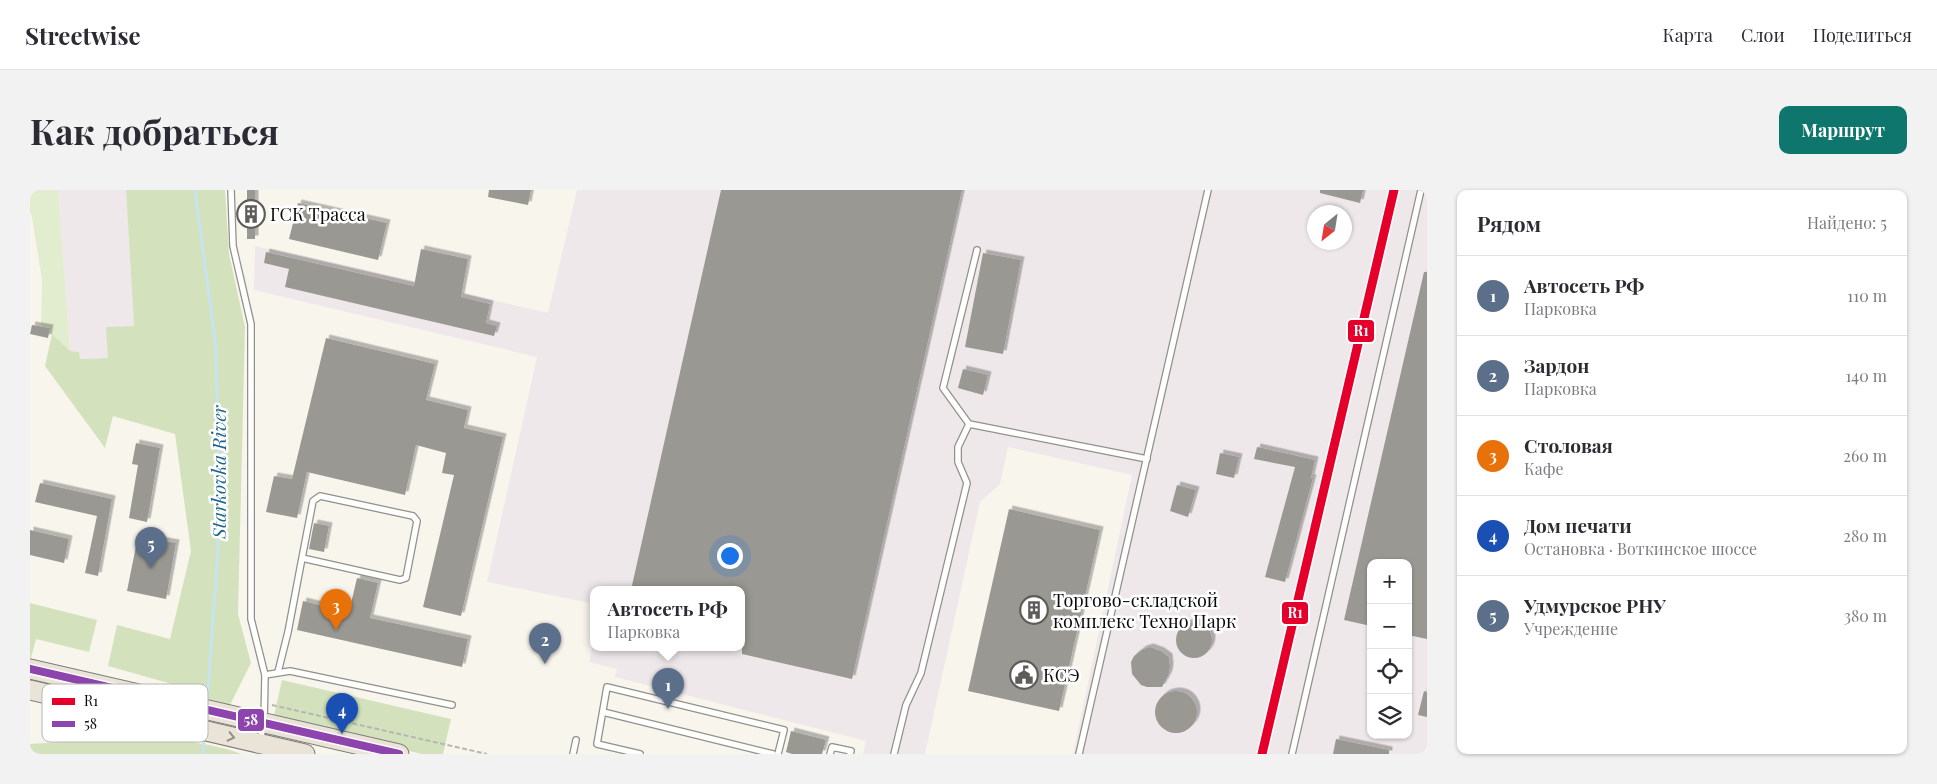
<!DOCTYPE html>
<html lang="ru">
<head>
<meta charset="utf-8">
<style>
  body { margin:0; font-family:"Playfair Display",serif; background:#f2f2f3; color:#2b2b33 }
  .controls { position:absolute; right:15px; bottom:15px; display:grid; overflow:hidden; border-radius:10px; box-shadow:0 1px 4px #0004 }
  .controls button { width:45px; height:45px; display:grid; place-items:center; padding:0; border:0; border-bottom:1px solid #e1e1e2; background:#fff; color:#2b2b33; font:25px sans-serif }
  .compass { position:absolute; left:1277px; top:15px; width:45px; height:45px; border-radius:50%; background:#fff; box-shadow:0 1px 4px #0004; rotate:210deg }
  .you { position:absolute; left:699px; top:365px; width:18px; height:18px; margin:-12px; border:4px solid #fff; border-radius:50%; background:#1a73e8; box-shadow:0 0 0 8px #1a73e833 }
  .badge { display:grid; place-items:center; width:32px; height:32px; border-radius:50%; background:#0f766e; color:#fff; font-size:16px; font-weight:700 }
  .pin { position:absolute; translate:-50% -41px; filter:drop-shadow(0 1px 2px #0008) }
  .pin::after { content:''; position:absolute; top:26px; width:18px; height:15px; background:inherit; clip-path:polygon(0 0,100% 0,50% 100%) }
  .popup { position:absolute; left:560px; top:396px; width:155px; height:65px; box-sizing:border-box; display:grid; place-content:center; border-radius:10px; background:#fff; filter:drop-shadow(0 1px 4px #0005); font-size:16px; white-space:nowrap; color:#7c7c81 }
  .popup b { font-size:19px; color:#2b2b33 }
  .popup::after { content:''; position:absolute; left:50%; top:100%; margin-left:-10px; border:10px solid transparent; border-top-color:#fff }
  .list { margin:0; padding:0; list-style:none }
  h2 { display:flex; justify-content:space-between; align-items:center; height:65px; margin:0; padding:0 20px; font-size:21px }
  h2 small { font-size:16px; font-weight:400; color:#7c7c81 }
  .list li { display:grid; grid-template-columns:32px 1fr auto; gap:15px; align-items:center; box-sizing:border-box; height:80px; padding:0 20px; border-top:1px solid #e1e1e2 }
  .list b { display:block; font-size:19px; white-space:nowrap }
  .list p { margin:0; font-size:16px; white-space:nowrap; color:#7c7c81 }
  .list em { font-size:16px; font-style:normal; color:#7c7c81 }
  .icon { flex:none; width:28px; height:28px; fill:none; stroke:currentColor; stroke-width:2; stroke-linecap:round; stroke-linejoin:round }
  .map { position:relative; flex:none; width:1397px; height:564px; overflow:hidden; border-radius:10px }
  header { display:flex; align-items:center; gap:30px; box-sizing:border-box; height:70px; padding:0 25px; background:#fff; border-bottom:1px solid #e1e1e2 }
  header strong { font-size:24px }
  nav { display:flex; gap:28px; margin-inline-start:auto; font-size:18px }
  .intro { display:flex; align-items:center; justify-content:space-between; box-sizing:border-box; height:120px; padding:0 30px }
  h1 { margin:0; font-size:35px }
  .button { padding:12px 22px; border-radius:10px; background:#0f766e; color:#fff; font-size:18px; font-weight:700 }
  main { display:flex; gap:30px; padding:0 30px }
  aside { flex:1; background:#fff; border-radius:10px; box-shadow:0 1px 4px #0004 }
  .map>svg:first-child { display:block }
  .industrial { fill:#efe8ea; fill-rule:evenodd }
  .green { fill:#e2eccf }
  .forest { fill:#d3e2bd }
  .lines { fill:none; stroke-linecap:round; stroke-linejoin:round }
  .stream { stroke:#c6e4ef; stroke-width:3 }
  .building { fill:#9a9893; filter:url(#shadow) }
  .lane-casing { stroke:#91908c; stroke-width:8 }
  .primary-casing { stroke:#7e7d7a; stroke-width:21 }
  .path { stroke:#b7b6b5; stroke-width:2; stroke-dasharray:5 2.5; stroke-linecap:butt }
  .lane { stroke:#fefefc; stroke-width:5.5 }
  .primary { stroke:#eae4d8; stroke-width:19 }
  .bus-1-casing { stroke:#fff; stroke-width:11 }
  .bus-1 { stroke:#8e44ad; stroke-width:8 }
  .rail-1-casing { stroke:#fff; stroke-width:12 }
  .rail-1 { stroke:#e4002b; stroke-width:9 }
  .oneway { stroke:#908d86 }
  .labels { text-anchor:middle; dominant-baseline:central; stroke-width:5; stroke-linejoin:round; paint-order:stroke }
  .poi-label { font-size:18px; fill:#0a0a0a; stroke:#fff; text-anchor:start }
  .water-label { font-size:19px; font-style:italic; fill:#1f6590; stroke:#fff }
  .key { fill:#fff; stroke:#b6b6b6; stroke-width:1 }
  .key-label { font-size:14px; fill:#0a0a0a }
  .line-badge { stroke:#fff; stroke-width:2 }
  .badge-label { font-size:14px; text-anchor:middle; font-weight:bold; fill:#fff }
</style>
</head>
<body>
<header>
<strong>Streetwise</strong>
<nav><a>Карта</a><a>Слои</a><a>Поделиться</a></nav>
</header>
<div class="intro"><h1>Как добраться</h1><a class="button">Маршрут</a></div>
<main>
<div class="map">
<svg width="1397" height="564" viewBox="0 0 1397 564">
  <defs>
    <filter id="shadow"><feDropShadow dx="3.5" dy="-3.5" stdDeviation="0" flood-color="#0004"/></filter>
  </defs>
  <rect width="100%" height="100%" fill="#f8f5ed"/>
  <!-- industrial -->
  <g class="industrial">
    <polygon points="28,0 96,0 104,136 79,168 49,169 40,161"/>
    <path d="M547 0H1397V564H1043L1102 285 978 257 970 294 950 312 895 564H833L836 551 585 487 587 479 559 472 564 450V458H712V400H564V414L457 392 507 167 224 100 225 56 518 123ZM1284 22H1314V52H1284ZM1341 373H1378V545H1341Z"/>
  </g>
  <!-- green -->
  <polygon class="green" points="0,0 28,0 40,161 22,144 19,143 19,138 11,136 12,90 2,27 0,22"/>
  <!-- forest -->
  <g class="forest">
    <polygon points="96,0 195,0 199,64 215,137 208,424 221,473 197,521 146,508 149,496 78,476 87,435 140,449 161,361 145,244 83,226 75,258 15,176 22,144 40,161 49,162 50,169 78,168 76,137 104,136"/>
    <polygon points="0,413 67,430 59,462 6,449 0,472"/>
    <polygon points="252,490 421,529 413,564 392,564 243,530"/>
    <path d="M81 541C109 543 135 547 163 552 179 555 196 558 212 564H0V554L31 552 64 542Z"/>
  </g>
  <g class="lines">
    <!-- stream -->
    <g class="stream">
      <polyline points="165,0 186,158 190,331 177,514"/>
      <polyline points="173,564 174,547"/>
    </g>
  </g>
  <!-- building -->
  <g class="building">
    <rect x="217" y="0" width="8" height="49"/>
    <polygon points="459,0 501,0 498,15 458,7"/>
    <polygon points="691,0 932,0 822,489 712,464 712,400 601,400"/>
    <polygon points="1290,0 1333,0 1330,13 1290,3"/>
    <polygon points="268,13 357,33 348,70 259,49"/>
    <polygon points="391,59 438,69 431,107 460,114 456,133 467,136 464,146 255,97 259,79 234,73 236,62 384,96"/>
    <polygon points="953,63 991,70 973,164 935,157"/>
    <polygon points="1394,82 1397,82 1397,449 1378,445 1378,373 1341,373 1341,436 1314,430"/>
    <polygon points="2,135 20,138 18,148 0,144"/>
    <polygon points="296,148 405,174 396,210 438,220 434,238 473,247 431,426 393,417 424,285 412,283 416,263 386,255 375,305 277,282 267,328 236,322 244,286 262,289"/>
    <polygon points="933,179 958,185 953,205 928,198"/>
    <polygon points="106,253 130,258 117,332 99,328 108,275 102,274"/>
    <polygon points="1227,257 1285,270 1281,288 1283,288 1255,392 1235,387 1265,277 1224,269"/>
    <polygon points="1190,263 1209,267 1204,288 1186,284"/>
    <polygon points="10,293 82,309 68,386 55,383 67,326 5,312"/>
    <polygon points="1147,295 1166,300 1158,327 1140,321"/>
    <polygon points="979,319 1070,340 1029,521 938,501"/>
    <polygon points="284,333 299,336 294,362 279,359"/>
    <polygon points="0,340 39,349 34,373 0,365"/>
    <polygon points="108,346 146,353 136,409 97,401"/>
    <polygon points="327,388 348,393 340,428 438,449 432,477 267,440 273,411 319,422"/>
    <circle cx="1164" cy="450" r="18"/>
    <polygon points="1120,457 1131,461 1139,467 1140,477 1139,484 1132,497 1117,497 1111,495 1102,484 1101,472 1104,466 1113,459"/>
    <circle cx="1146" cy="522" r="21"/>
    <polygon points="1394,501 1397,502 1397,527 1388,525"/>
    <polygon points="761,541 796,550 792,564 762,564 756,562"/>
    <polygon points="1306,549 1359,560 1359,564 1303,564"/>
  </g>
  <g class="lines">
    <defs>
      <g id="lane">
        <polyline points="201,0 203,56 221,134 221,429 235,485 234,533 230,551"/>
        <polyline points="947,60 913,198 939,234 1117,269"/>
        <polyline points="248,482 258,442 272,368 370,390 376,388 387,331 383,326 290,306 283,311 272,368"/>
        <polyline points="235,485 260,481 422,515"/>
        <polyline points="573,522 743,564"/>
        <polyline points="543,564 546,550"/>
        <polyline points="610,564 567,554 577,497 754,540 748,564"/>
        <polyline points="800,564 802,557 821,561 820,564"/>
        <polyline points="864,564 876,515 891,483 937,293 928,272 928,257 939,234"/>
        <polyline points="1049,564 1178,0"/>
        <polyline points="1262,564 1391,0"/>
      </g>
      <g id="primary">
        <polyline points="0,479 369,564"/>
        <polyline points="0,500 275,564"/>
      </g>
    </defs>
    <!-- lane casing -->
    <use href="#lane" class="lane-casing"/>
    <!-- primary casing -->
    <use href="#primary" class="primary-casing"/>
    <!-- path -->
    <polyline class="path" points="242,515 457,564"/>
    <!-- lane -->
    <use href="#lane" class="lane"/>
    <!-- primary -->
    <use href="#primary" class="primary"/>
    <defs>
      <polyline id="bus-1" points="0,479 369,564"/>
    </defs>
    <!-- bus-1 casing -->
    <use href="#bus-1" class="bus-1-casing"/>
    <!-- bus-1 -->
    <use href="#bus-1" class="bus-1"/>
    <defs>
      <polyline id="rail-1" points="1232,564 1364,0"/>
    </defs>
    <!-- rail-1 casing -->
    <use href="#rail-1" class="rail-1-casing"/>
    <!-- rail-1 -->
    <use href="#rail-1" class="rail-1"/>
  </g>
  <!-- one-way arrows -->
  <defs><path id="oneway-chevron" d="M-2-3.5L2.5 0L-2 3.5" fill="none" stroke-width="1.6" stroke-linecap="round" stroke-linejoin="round" transform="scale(1.25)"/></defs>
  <use class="oneway" href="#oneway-chevron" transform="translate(201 547) rotate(13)"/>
  <!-- icons -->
  <defs>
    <symbol id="building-ring" viewBox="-11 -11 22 22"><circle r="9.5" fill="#fff" stroke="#5d5c59" stroke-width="1.5"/><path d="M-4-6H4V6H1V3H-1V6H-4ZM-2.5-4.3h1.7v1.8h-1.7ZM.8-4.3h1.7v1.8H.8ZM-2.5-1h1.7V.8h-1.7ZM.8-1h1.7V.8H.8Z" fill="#5d5c59"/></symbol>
    <symbol id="civic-ring" viewBox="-11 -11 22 22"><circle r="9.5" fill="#fff" stroke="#5d5c59" stroke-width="1.5"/><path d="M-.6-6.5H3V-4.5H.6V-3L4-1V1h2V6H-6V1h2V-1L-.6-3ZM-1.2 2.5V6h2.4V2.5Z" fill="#5d5c59"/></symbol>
  </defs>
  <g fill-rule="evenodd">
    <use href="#building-ring" x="205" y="8" width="32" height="32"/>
    <use href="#building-ring" x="988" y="404" width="32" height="32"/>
    <use href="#civic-ring" x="978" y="469" width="32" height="32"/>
  </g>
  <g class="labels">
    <!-- poi labels -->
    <g class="poi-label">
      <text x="240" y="24">ГСК Трасса</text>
      <text x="1023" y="410">Торгово-складской<tspan x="1023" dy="21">комплекс Техно Парк</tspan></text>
      <text x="1013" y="485">КСЭ</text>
    </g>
    <!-- water labels -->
    <g class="water-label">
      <text transform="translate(188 282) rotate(-90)">Starkovka River</text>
    </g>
  </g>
  <!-- legend -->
  <rect x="12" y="494" width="166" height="58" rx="8" class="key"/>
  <rect x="22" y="508" width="23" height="7" fill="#e4002b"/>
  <rect x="22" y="531" width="23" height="6" fill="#8e44ad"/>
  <g class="key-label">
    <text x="54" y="516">R1</text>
    <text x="54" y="539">58</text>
  </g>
  <g class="line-badge">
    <rect x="1317" y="129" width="28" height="24" rx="5" fill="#e4002b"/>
    <rect x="1251" y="411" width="28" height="24" rx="5" fill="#e4002b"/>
    <rect x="207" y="518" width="28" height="24" rx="5" fill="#8e44ad"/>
  </g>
  <g class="badge-label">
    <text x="1331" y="146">R1</text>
    <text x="1265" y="428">R1</text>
    <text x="221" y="535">58</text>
  </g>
</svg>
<div class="controls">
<button>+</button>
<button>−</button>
<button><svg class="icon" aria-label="locate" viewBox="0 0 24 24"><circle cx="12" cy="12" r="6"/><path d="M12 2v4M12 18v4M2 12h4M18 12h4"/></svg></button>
<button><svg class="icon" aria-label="layers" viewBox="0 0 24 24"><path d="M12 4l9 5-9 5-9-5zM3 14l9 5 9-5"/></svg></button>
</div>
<svg class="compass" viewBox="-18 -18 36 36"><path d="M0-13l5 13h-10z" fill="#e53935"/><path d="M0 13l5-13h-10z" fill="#7c7c81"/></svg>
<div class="you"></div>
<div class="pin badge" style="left:638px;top:519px;background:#5c6f8a">1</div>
<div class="popup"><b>Автосеть РФ</b>Парковка</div>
<div class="pin badge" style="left:515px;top:474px;background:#5c6f8a">2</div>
<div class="pin badge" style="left:306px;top:440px;background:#e8710a">3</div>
<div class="pin badge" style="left:312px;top:544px;background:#1a4fb4">4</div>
<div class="pin badge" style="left:121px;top:378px;background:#5c6f8a">5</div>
</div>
<aside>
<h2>Рядом<small>Найдено: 5</small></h2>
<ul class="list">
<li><span class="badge" style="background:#5c6f8a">1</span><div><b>Автосеть РФ</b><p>Парковка</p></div><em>110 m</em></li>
<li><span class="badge" style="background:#5c6f8a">2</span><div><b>Зардон</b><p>Парковка</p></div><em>140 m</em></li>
<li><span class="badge" style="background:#e8710a">3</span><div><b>Столовая</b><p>Кафе</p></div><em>260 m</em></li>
<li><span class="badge" style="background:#1a4fb4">4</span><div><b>Дом печати</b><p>Остановка · Воткинское шоссе</p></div><em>280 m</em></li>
<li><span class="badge" style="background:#5c6f8a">5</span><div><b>Удмурское РНУ</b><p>Учреждение</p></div><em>380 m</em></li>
</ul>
</aside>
</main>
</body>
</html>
